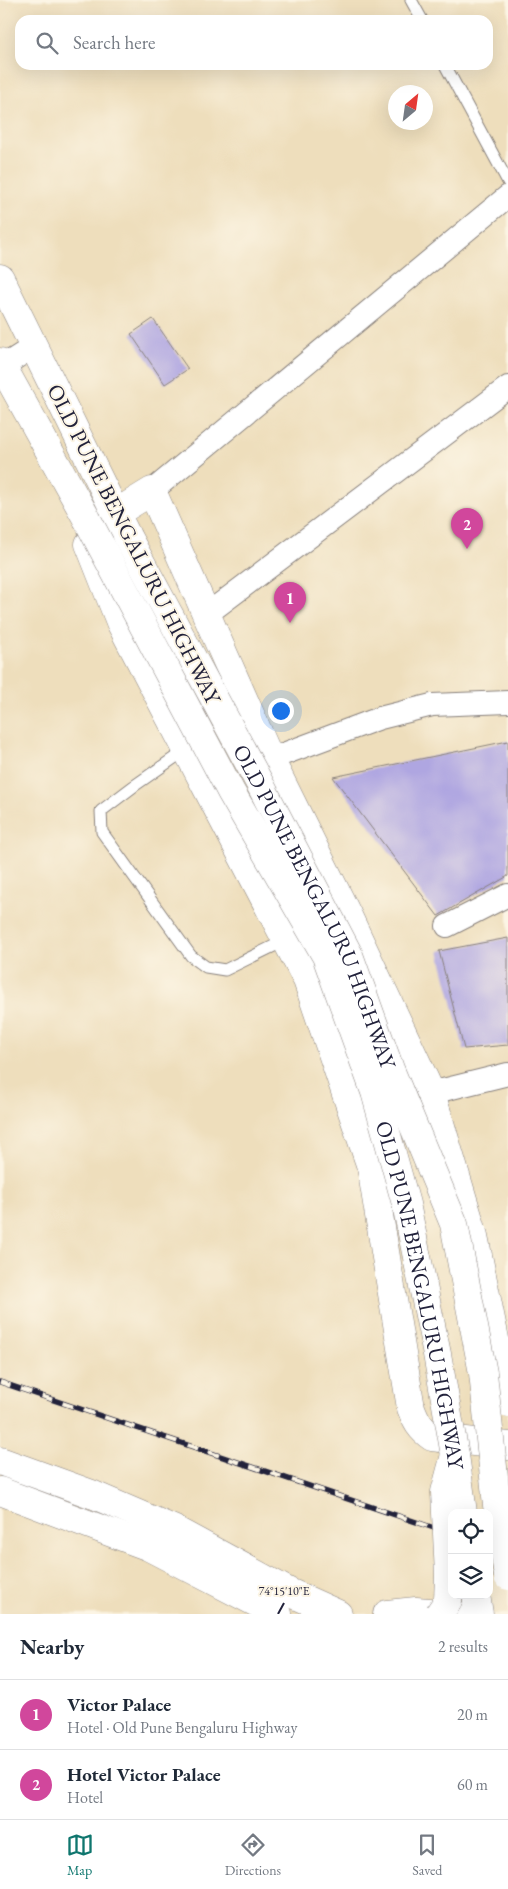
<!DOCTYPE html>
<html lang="en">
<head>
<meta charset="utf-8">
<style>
  body { margin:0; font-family:"EB Garamond",serif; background:#f2f2f3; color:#1f2937 }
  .controls { position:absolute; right:15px; bottom:15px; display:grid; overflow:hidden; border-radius:10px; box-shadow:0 5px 20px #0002 }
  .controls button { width:45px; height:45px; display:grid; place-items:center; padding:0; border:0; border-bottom:1px solid #e0e1e3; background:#fff; color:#1f2937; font:25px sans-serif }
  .compass { position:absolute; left:388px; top:85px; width:45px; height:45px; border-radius:50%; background:#fff; box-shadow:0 5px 20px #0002; rotate:29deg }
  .you { position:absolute; left:280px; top:710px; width:18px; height:18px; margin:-12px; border:4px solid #fff; border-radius:50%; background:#1a73e8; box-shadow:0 0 0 8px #1a73e833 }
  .badge { display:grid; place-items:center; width:32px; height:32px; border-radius:50%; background:#0f766e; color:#fff; font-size:16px; font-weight:700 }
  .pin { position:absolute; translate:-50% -41px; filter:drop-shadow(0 1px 2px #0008) }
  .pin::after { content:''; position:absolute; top:26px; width:18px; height:15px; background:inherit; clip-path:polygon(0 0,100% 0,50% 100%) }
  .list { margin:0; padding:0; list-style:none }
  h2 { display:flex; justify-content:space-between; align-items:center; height:65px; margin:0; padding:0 20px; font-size:21px }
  h2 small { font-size:16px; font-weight:400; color:#747a83 }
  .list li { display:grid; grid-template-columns:32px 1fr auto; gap:15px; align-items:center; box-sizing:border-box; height:70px; padding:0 20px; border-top:1px solid #e0e1e3 }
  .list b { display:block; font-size:19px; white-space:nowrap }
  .list p { margin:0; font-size:16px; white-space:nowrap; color:#747a83 }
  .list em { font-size:16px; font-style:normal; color:#747a83 }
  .icon { flex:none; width:28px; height:28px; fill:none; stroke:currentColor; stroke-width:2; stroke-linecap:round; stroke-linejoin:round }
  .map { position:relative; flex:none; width:508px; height:1614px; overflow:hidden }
  .search { position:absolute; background:#fff; box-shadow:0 5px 20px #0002; left:15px; right:15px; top:15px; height:55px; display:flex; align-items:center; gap:12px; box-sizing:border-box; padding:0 18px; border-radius:15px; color:#747a83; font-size:19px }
  .sheet { height:205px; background:#fff }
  nav { display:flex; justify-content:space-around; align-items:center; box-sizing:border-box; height:70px; border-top:1px solid #e0e1e3; background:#fff; font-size:14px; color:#747a83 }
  nav a { display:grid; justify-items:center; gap:2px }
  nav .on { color:#0f766e }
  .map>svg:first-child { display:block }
  .building { fill:#afa6e1 }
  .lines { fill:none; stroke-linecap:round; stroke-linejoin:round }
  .service-casing { stroke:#88807c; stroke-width:13 }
  .minor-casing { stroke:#88807c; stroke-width:24 }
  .tertiary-casing { stroke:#88807c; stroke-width:29 }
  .secondary-casing { stroke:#88807c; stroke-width:29 }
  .primary-casing { stroke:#88807c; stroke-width:29 }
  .service { stroke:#fff; stroke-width:11 }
  .minor { stroke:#fff; stroke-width:22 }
  .tertiary { stroke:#fff; stroke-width:28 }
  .secondary { stroke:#fff; stroke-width:28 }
  .primary { stroke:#fff; stroke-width:28 }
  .rail-casing { stroke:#22223b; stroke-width:5.5 }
  .rail { stroke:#fcf5e5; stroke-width:4; stroke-dasharray:11; stroke-linecap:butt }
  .secondary-bridge-casing { stroke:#88807c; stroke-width:29; stroke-linecap:butt }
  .primary-bridge-casing { stroke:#88807c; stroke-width:29; stroke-linecap:butt }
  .secondary-bridge { stroke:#fff; stroke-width:28 }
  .primary-bridge { stroke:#fff; stroke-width:28 }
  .ticks { fill:none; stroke:#22223b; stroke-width:2 }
  .labels { text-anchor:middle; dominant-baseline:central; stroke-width:4; stroke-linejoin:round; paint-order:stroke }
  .street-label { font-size:22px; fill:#22223b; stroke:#fcf5e5 }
  .ticks-label { font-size:12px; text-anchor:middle; fill:#22223b; stroke:#fcf5e5; stroke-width:4; stroke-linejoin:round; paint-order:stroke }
</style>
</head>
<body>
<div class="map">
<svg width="508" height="1614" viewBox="0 0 508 1614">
  <rect width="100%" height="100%" fill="#fcf5e5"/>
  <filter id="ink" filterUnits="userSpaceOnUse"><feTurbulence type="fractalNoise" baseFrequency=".02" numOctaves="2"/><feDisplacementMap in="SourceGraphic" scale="10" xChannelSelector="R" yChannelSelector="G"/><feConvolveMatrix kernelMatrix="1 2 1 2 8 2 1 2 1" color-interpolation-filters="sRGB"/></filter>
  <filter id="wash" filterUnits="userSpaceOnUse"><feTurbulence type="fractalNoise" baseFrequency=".0096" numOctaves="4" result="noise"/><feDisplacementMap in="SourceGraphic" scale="20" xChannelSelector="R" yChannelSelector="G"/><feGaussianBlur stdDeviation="1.12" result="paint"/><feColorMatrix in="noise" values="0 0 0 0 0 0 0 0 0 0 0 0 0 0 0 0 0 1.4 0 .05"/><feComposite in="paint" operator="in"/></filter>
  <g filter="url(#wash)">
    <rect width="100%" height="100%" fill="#eedebc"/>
    <g id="blocks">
      <!-- building -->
      <g class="building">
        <polygon points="153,319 188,369 165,384 131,334"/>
        <polygon points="508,741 508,876 438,916 333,777"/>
        <polygon points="508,938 508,1045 464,1049 439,951"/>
      </g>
    </g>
  </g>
  <g filter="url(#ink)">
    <use href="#blocks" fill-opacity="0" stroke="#88807c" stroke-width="1"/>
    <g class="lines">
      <defs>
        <g id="service">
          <polyline points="411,0 422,20"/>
          <polyline points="445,65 508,182"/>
          <polyline points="187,749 134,786 101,811 102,832 191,956 206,967 225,970 286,940"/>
        </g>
        <g id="minor">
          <polyline points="0,368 33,347"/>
          <polyline points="152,491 508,196"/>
          <polyline points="207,614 508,387"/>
          <polyline points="270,759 380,718 432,705 508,702"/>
          <polyline points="447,926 508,895"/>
          <polyline points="431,1093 508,1074"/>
        </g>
        <g id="tertiary">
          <polyline points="116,513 152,491 270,759 347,914 431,1093 474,1236 508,1403"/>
          <path d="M89 544 120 622 307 980 371 1167 411 1408C416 1421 420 1429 432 1437L508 1446"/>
        </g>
        <g id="secondary">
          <polyline points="0,1461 94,1495 173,1529 289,1592 338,1614"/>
          <polyline points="0,1491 149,1547 278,1614"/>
          <polyline points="387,1614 416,1611 455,1614"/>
        </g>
        <g id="primary">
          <polyline points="0,278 127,536"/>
          <polyline points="0,362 87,519"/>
          <polyline points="476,1595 479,1614"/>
        </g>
      </defs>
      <!-- service casing -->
      <use href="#service" class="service-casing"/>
      <!-- minor casing -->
      <use href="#minor" class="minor-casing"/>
      <!-- tertiary casing -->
      <use href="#tertiary" class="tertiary-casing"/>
      <!-- secondary casing -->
      <use href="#secondary" class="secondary-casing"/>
      <!-- primary casing -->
      <use href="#primary" class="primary-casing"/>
      <!-- service -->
      <use href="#service" class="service"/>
      <!-- minor -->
      <use href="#minor" class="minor"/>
      <!-- tertiary -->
      <use href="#tertiary" class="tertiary"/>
      <!-- secondary -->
      <use href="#secondary" class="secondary"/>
      <!-- primary -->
      <use href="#primary" class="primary"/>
      <defs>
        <g id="rail">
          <polyline points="0,1382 452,1534"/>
          <polyline points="489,1547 508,1553"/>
        </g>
      </defs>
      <!-- rail casing -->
      <use href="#rail" class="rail-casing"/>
      <!-- rail -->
      <use href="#rail" class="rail"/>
      <defs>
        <polyline id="secondary-bridge" points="439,1614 448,1601 449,1575 445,1492 455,1455"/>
        <g id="primary-bridge">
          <path id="s1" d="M87 519 231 792 326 956 375 1092 406 1204 437 1354 455 1455 463 1513"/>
          <path id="s2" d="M127 536 259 782 349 955 390 1069 454 1224 483 1373 497 1505 508 1576"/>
        </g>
      </defs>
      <!-- secondary-bridge casing -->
      <use href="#secondary-bridge" class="secondary-bridge-casing"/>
      <!-- primary-bridge casing -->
      <use href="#primary-bridge" class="primary-bridge-casing"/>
      <!-- secondary-bridge -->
      <use href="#secondary-bridge" class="secondary-bridge"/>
      <!-- primary-bridge -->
      <use href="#primary-bridge" class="primary-bridge"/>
    </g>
  </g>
  <!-- ticks -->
  <path class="ticks" d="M278 1614 284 1603"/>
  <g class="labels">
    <!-- street labels -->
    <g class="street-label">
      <text transform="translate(134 544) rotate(63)">OLD PUNE BENGALURU HIGHWAY</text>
      <text stroke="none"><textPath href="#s2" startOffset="416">OLD PUNE BENGALURU HIGHWAY</textPath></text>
      <text stroke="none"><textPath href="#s1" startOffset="851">OLD PUNE BENGALURU HIGHWAY</textPath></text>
    </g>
  </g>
  <g class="ticks-label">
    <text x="284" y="1595">74°15'10"E</text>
  </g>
</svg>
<div class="controls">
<button><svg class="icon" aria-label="locate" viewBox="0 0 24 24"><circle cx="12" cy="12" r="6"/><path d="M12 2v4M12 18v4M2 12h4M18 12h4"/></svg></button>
<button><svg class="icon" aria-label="layers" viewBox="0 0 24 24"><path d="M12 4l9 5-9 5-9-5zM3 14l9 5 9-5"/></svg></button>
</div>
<svg class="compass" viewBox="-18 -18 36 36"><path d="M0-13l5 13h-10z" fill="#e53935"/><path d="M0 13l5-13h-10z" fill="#747a83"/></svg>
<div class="you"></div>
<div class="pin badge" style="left:290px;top:623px;background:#d1479c">1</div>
<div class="pin badge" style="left:467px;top:549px;background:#d1479c">2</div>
<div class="search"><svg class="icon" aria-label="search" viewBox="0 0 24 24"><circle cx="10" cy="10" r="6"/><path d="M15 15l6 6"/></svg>Search here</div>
</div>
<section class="sheet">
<h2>Nearby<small>2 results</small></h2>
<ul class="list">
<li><span class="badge" style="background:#d1479c">1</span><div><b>Victor Palace</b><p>Hotel · Old Pune Bengaluru Highway</p></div><em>20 m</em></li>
<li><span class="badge" style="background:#d1479c">2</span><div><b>Hotel Victor Palace</b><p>Hotel</p></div><em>60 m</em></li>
</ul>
</section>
<nav>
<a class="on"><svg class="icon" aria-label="map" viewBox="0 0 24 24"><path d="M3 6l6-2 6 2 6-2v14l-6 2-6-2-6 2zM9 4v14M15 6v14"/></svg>Map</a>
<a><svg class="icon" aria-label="directions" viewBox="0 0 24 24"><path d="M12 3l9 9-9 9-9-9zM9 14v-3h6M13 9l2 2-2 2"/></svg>Directions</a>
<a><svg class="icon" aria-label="saved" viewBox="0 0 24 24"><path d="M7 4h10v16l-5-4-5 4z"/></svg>Saved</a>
</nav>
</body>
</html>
